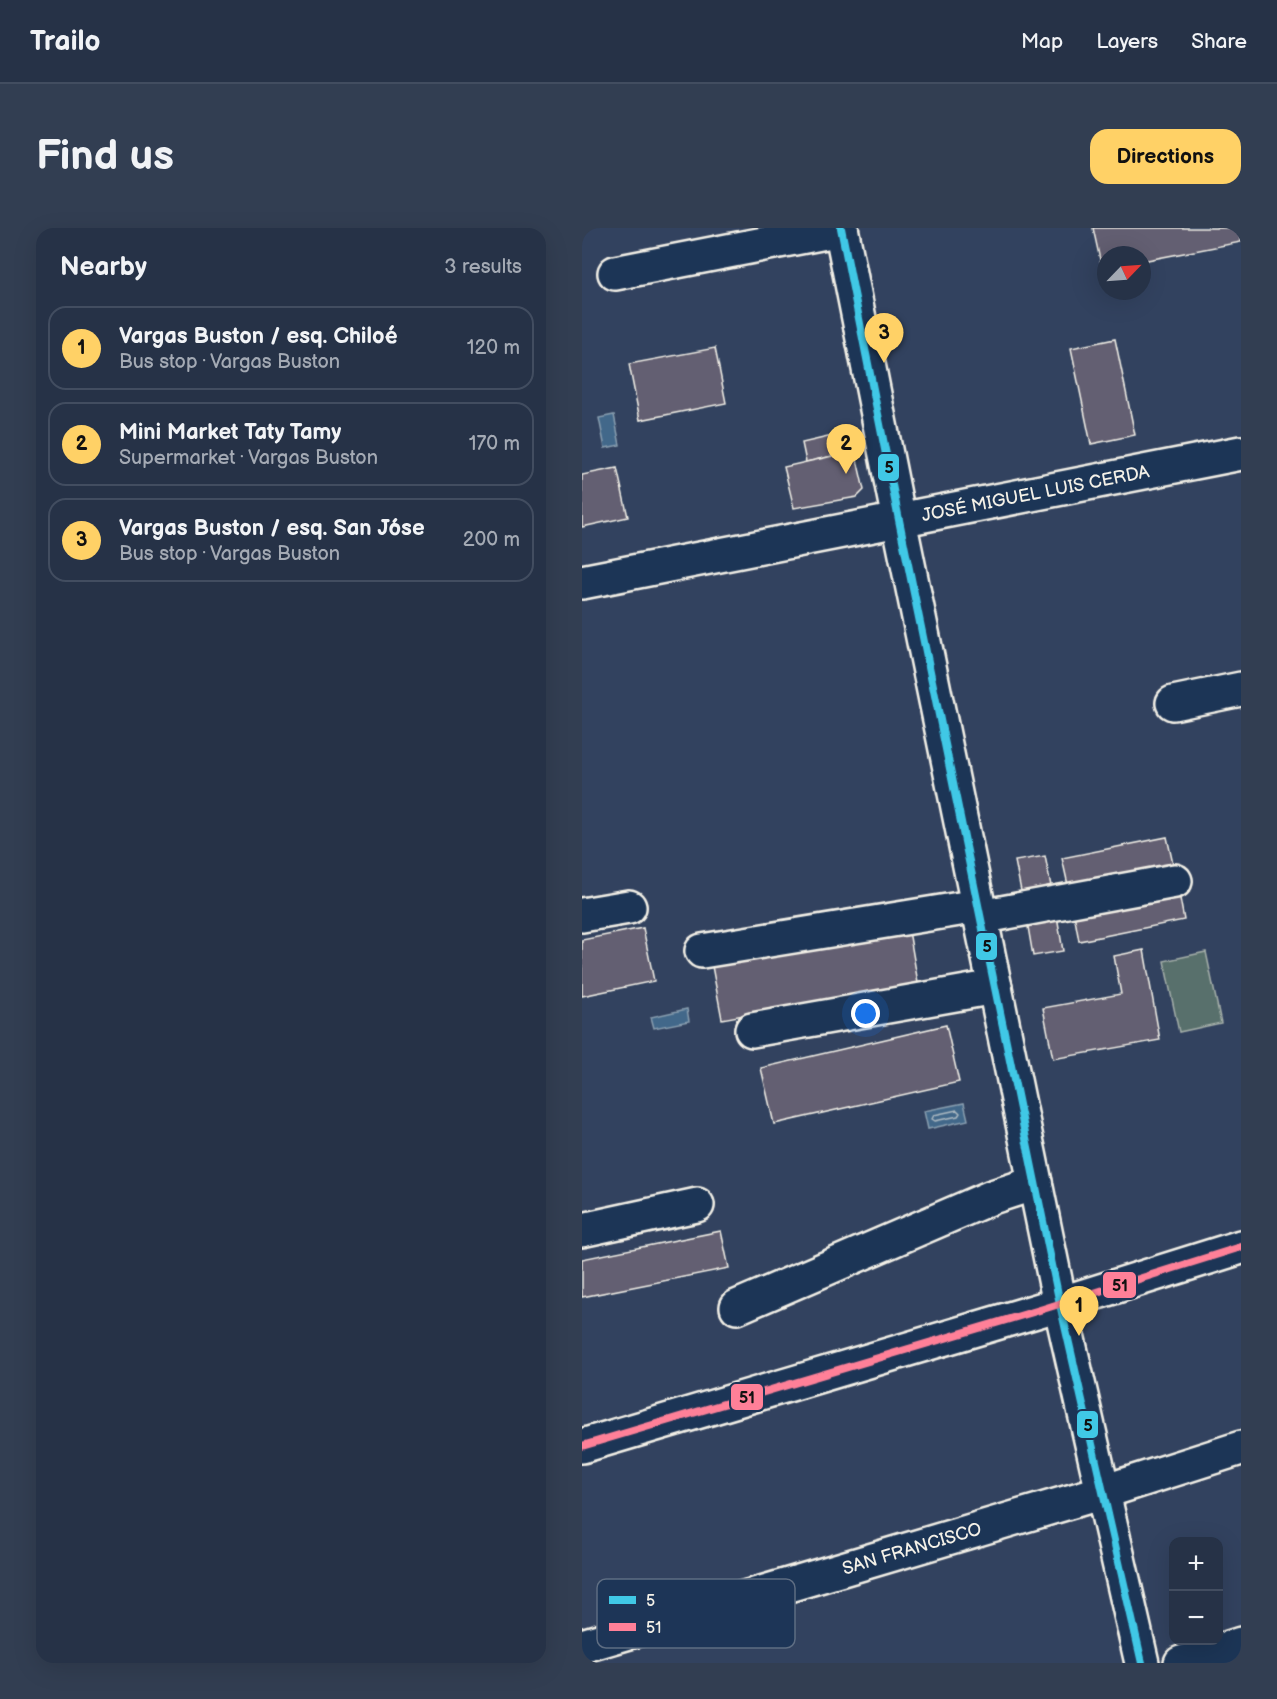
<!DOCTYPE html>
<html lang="en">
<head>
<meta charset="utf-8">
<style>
  body { margin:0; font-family:"Balsamiq Sans",sans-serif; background:#323e52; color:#f1f3f6 }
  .controls { position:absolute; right:18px; bottom:18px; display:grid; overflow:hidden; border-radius:12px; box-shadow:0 6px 24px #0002 }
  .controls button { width:54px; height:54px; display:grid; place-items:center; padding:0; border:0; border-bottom:2px solid #424d60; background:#263247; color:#f1f3f6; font:30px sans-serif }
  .compass { position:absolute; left:515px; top:18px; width:54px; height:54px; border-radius:50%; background:#263247; box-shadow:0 6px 24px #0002; rotate:65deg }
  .you { position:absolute; left:284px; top:786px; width:21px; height:21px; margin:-15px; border:4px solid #fff; border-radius:50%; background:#1a73e8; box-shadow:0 0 0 9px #1a73e833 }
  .badge { display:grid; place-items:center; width:39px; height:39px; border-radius:50%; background:#ffd166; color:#111; font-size:20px; font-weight:700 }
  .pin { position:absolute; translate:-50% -50px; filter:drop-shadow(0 2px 3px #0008) }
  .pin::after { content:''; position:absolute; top:32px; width:21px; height:18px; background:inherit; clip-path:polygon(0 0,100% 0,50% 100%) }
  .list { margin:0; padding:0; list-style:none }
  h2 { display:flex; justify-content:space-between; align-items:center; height:78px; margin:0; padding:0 24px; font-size:26px }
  h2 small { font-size:20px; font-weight:400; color:#a4aab4 }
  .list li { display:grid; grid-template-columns:39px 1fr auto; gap:18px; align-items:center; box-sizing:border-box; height:84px; margin:0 12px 12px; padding:0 12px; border:2px solid #424d60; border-radius:18px }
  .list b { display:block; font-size:22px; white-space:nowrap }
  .list p { margin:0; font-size:20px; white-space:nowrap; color:#a4aab4 }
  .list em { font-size:20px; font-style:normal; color:#a4aab4 }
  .map { position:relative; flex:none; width:659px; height:1435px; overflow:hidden; border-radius:18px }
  header { display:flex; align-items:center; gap:36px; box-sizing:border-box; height:84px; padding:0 30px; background:#263247; border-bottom:2px solid #424d60 }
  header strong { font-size:28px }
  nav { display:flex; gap:33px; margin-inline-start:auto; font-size:21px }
  .intro { display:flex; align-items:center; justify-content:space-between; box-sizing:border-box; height:144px; padding:0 36px }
  h1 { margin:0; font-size:42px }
  .button { padding:15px 27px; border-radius:18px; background:#ffd166; color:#111; font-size:21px; font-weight:700 }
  main { display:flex; gap:36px; padding:0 36px }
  aside { flex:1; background:#263247; border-radius:18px; box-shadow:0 6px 24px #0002 }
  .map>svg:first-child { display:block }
  .park { fill:#586f6c; stroke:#a6b0aa; stroke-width:1.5 }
  .water { fill:#43688a; stroke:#8a9fb0; stroke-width:1.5 }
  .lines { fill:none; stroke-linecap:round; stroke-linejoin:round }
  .shore { stroke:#adbac2; stroke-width:1.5 }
  .building { fill:#635f72; stroke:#f4f1e8; stroke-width:1.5 }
  .minor-casing { stroke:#f4f1e8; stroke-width:38 }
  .minor { stroke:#1d3557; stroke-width:33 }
  .bus-1-casing { stroke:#1d3557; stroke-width:12 }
  .bus-2-casing { stroke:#1d3557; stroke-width:12 }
  .bus-1 { stroke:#40c8e6; stroke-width:8 }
  .bus-2 { stroke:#ff8098; stroke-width:8 }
  .labels { text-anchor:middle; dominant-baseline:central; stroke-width:5; stroke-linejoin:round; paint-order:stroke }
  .street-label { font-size:18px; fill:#f4f1e8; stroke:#1d3557 }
  .key { fill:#1d3557; stroke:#5e6d82; stroke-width:1.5 }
  .key-label { font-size:16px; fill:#f4f1e8 }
  .line-badge { stroke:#1d3557; stroke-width:2 }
  .pale-badge-label { font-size:16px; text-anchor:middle; font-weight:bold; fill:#111 }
</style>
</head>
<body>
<header>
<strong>Trailo</strong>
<nav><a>Map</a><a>Layers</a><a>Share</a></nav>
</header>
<div class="intro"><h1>Find us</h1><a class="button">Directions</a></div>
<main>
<aside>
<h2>Nearby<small>3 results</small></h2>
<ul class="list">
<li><span class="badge">1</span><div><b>Vargas Buston / esq. Chiloé</b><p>Bus stop · Vargas Buston</p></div><em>120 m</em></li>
<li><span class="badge">2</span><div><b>Mini Market Taty Tamy</b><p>Supermarket · Vargas Buston</p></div><em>170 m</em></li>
<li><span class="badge">3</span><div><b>Vargas Buston / esq. San Jóse</b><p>Bus stop · Vargas Buston</p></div><em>200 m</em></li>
</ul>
</aside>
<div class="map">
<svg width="659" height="1435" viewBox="0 0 659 1435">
  <rect width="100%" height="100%" fill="#32425f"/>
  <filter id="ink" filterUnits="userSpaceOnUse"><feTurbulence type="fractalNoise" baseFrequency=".0167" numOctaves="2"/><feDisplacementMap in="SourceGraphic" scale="12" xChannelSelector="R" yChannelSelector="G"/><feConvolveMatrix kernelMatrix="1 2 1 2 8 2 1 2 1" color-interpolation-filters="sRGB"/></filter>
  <g filter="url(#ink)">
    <!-- park -->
    <polygon class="park" points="624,724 639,795 597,804 582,733"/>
    <!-- water -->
    <g class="water">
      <polygon points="32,187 38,217 23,220 17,190"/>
      <polygon points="105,781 107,793 72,800 69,789"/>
      <polygon points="382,875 386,892 346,901 342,883"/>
    </g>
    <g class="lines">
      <!-- shore -->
      <polygon class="shore" points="375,882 378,885 376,888 353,893 350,891 352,887"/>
    </g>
    <!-- building -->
    <g class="building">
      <polygon points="511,0 659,0 659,14 560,33 560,27 524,27 524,41 520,41"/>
      <polygon points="533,111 553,207 509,216 489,120"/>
      <polygon points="133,120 144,175 58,192 47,136"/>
      <polygon points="268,204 273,223 224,234 220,215"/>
      <polygon points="273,223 282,262 275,269 212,280 202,239"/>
      <polygon points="35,240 46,289 0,299 0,247"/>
      <polygon points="585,609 591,636 486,657 480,630"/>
      <polygon points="463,628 470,663 440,668 433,633"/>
      <polygon points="597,665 602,692 497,713 492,686"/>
      <polygon points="475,688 481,723 451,728 445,693"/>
      <polygon points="61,700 72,753 0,768 0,712"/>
      <polygon points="327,703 336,755 140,791 130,738"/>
      <polygon points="562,722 578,812 471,831 461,780 539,766 532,728"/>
      <polygon points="364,797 377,854 192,896 179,840"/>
      <polygon points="139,1003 147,1040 0,1069 0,1031"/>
    </g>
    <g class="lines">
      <defs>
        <g id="minor">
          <polyline points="259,0 320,307 478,1076 560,1435"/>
          <polyline points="33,45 259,1"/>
          <path id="s1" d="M0 354 659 225"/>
          <polyline points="591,475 659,461"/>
          <polyline points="0,687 47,679"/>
          <polyline points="398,689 593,653"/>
          <polyline points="120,723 396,678"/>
          <polyline points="170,802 413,759"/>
          <polyline points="0,1002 115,977"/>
          <polyline points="155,1079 410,969 453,955"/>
          <polyline points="0,1218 461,1081 659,1019"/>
          <path id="s2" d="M0 1418 521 1264 659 1220"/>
          <polyline points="599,1435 659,1416"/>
        </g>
      </defs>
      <!-- minor casing -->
      <use href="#minor" class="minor-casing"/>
      <!-- minor -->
      <use href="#minor" class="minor"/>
      <defs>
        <polyline id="bus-1" points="259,0 320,307 478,1076 560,1435"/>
        <polyline id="bus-2" points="0,1218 461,1081 659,1019"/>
      </defs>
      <!-- bus-1 casing -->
      <use href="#bus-1" class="bus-1-casing"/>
      <!-- bus-2 casing -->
      <use href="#bus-2" class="bus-2-casing"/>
      <!-- bus-1 -->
      <use href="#bus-1" class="bus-1"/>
      <!-- bus-2 -->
      <use href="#bus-2" class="bus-2"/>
    </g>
  </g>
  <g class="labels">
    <!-- street labels -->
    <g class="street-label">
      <text stroke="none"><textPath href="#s1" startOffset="462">JOSÉ MIGUEL LUIS CERDA</textPath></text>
      <text stroke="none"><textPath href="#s2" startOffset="344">SAN FRANCISCO</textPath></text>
    </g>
  </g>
  <!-- legend -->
  <rect x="15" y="1351" width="198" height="69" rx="9" class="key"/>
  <rect x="27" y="1368" width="27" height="8" fill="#40c8e6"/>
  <rect x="27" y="1395" width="27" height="8" fill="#ff8098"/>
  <g class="key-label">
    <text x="64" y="1378">5</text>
    <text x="64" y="1405">51</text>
  </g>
  <g class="line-badge">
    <rect x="295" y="225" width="23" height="29" rx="6" fill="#40c8e6"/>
    <rect x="393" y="704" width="23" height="29" rx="6" fill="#40c8e6"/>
    <rect x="520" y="1043" width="35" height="28" rx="6" fill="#ff8098"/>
    <rect x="148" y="1155" width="34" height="28" rx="6" fill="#ff8098"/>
    <rect x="494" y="1182" width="23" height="29" rx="6" fill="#40c8e6"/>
  </g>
  <g class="pale-badge-label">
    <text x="307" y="245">5</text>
    <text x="405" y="724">5</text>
    <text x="538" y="1063">51</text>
    <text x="165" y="1175">51</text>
    <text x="506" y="1203">5</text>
  </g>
</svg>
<div class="controls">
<button>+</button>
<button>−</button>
</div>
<svg class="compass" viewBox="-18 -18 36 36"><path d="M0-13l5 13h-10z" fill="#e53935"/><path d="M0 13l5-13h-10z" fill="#a4aab4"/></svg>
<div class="you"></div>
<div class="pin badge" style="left:497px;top:1108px">1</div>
<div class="pin badge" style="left:264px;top:246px">2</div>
<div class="pin badge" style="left:302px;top:135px">3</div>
</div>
</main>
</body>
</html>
